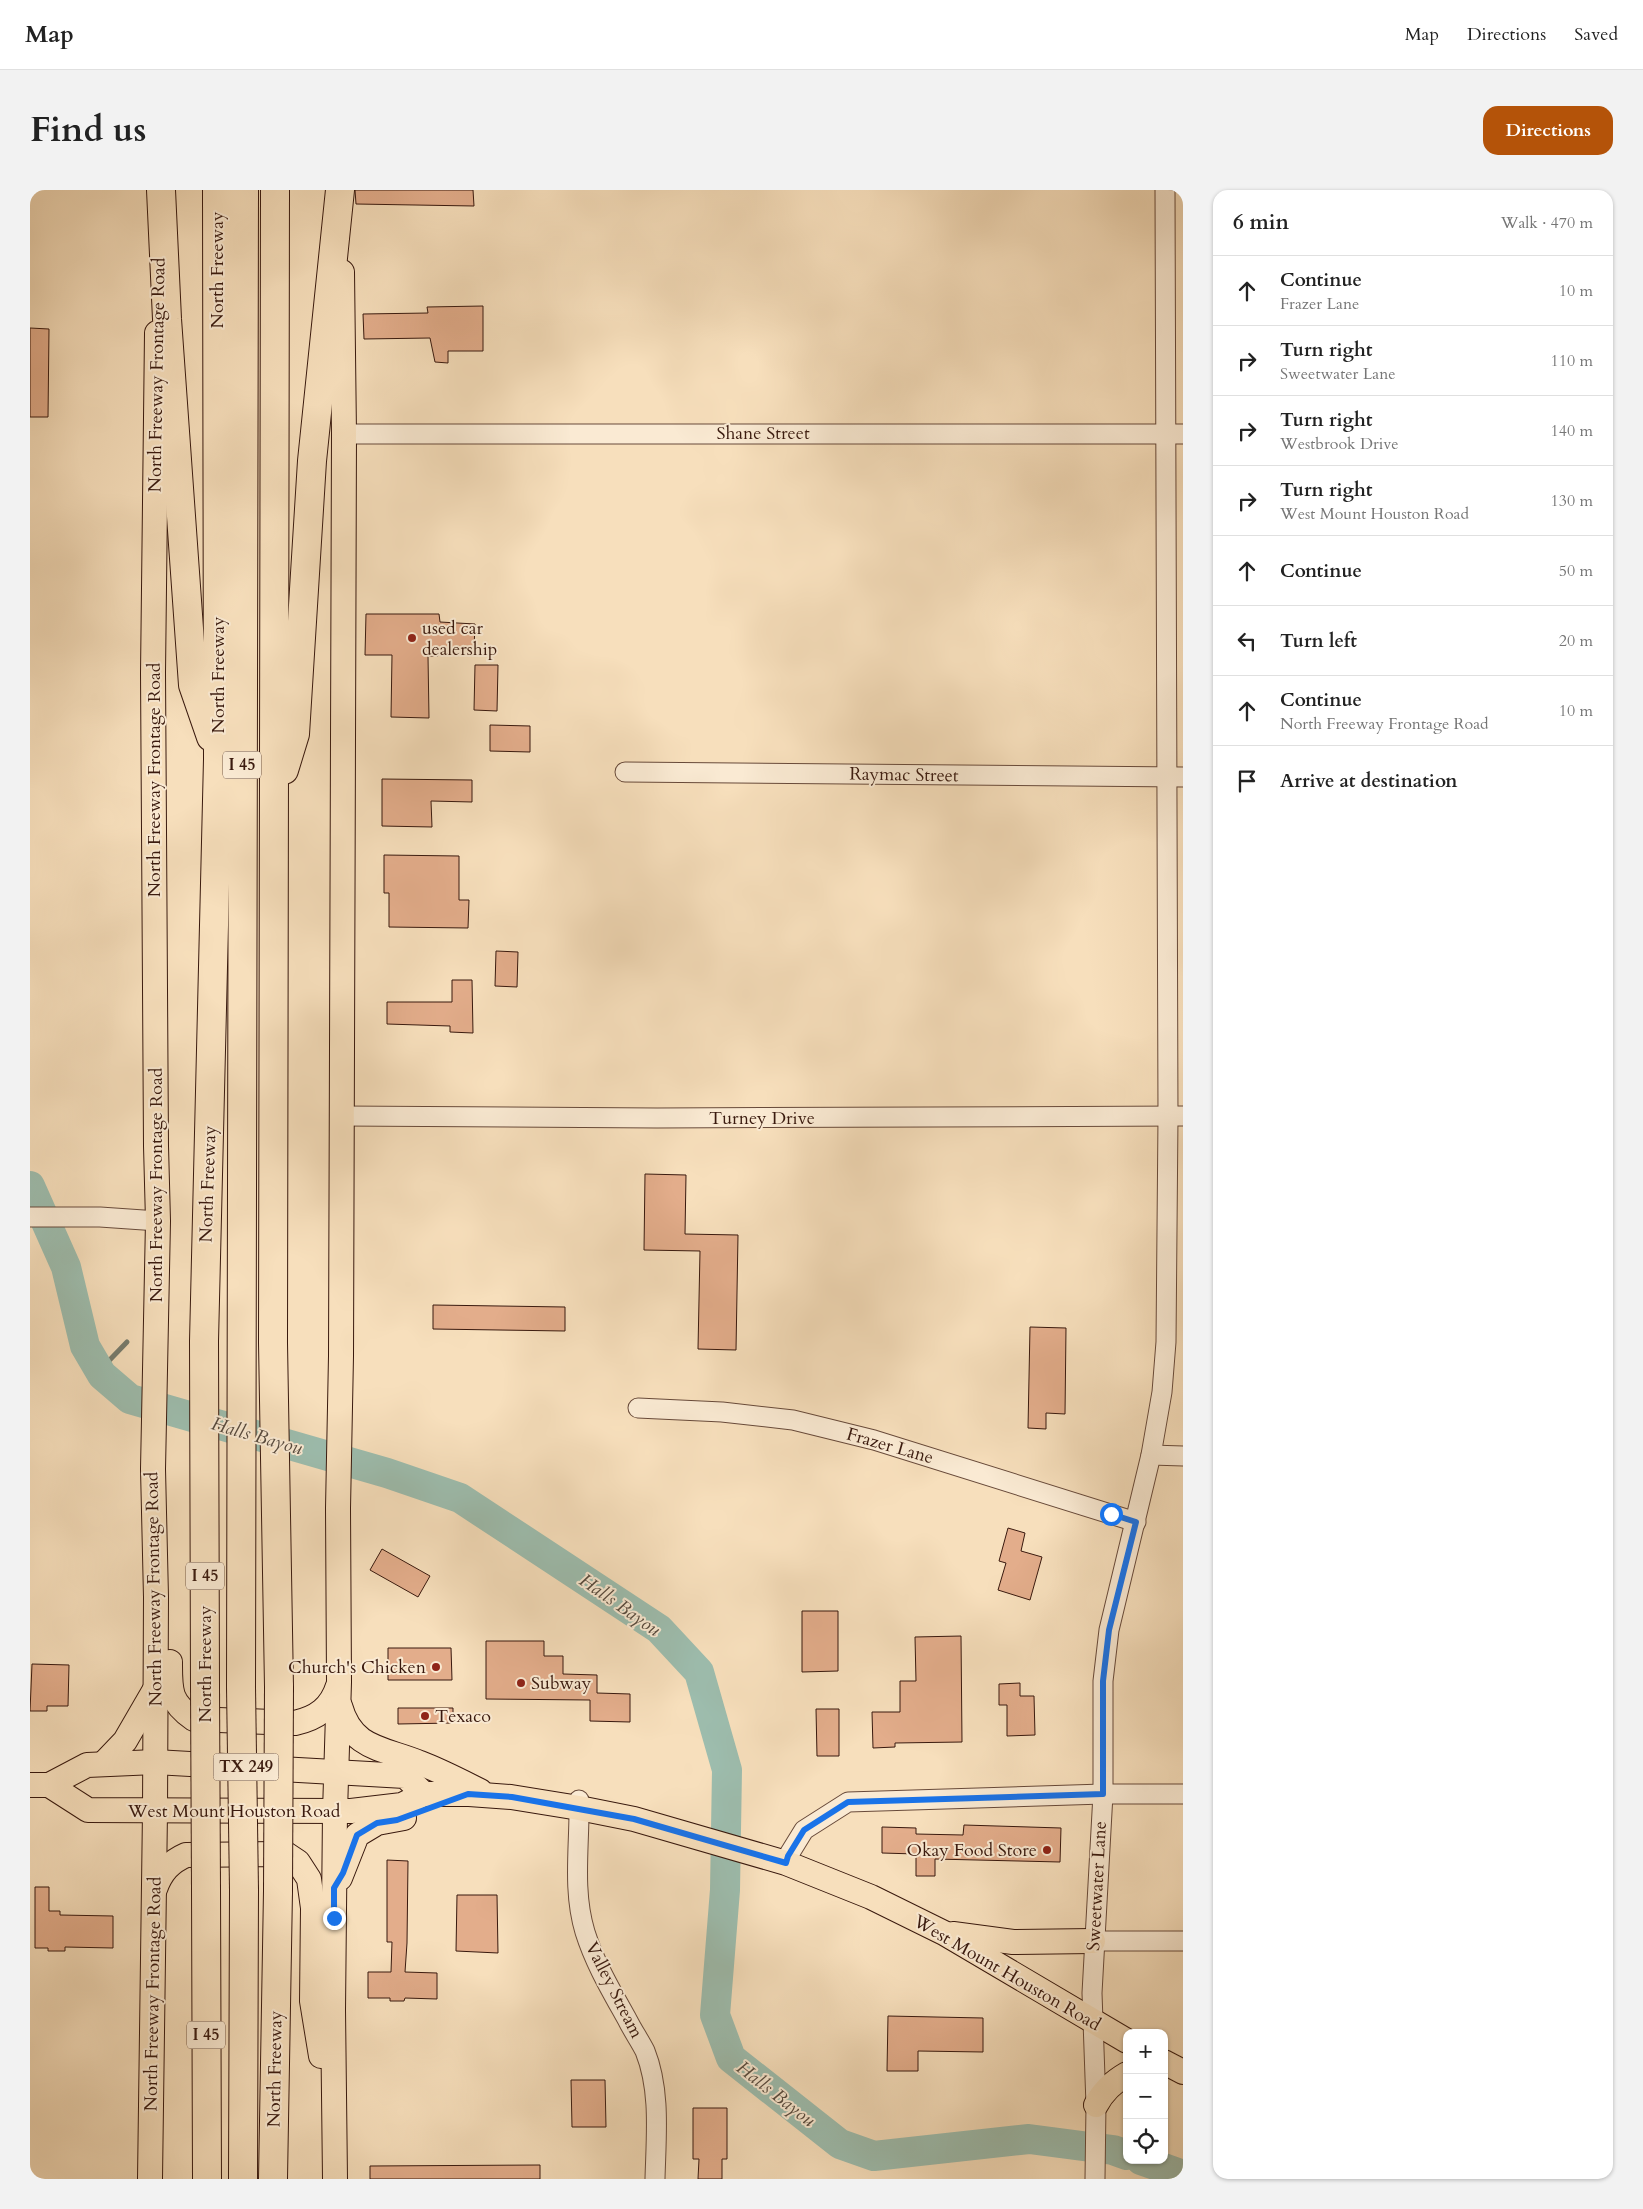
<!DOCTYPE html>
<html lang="en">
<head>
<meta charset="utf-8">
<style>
  body { margin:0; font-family:Cardo,serif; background:#f2f2f2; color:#222 }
  .controls { position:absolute; right:15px; bottom:15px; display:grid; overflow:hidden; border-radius:10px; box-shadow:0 1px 4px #0004 }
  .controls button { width:45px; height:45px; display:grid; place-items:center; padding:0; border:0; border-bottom:1px solid #e0e0e0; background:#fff; color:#222; font:25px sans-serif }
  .stop { position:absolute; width:15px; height:15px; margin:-11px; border:4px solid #1a73e8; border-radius:50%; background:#fff }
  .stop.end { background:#1a73e8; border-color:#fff; box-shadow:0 1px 5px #0008 }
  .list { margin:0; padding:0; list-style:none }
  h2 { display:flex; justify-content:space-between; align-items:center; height:65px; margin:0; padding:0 20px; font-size:21px }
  h2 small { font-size:16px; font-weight:400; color:#767676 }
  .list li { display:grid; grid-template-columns:32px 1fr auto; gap:15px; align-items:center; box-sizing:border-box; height:70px; padding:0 20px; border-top:1px solid #e0e0e0 }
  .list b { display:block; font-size:19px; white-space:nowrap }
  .list p { margin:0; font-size:16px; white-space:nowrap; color:#767676 }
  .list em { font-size:16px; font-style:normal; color:#767676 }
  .icon { flex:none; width:28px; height:28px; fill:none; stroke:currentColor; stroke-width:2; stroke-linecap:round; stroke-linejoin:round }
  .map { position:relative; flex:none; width:1153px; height:1989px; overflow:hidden; border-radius:15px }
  header { display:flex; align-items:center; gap:30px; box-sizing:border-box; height:70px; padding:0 25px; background:#fff; border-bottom:1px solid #e0e0e0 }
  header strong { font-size:24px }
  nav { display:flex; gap:28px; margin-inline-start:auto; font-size:18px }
  .intro { display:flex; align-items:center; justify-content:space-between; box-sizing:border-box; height:120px; padding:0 30px }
  h1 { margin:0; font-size:35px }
  .button { padding:12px 22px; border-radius:15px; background:#b45309; color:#fff; font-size:18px; font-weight:700 }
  main { display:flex; gap:30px; padding:0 30px }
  aside { flex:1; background:#fff; border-radius:15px; box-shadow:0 1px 4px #0004 }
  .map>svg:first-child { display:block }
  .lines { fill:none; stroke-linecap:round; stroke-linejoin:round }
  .stream { stroke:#757b6e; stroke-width:5 }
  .river { stroke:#9dbdae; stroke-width:30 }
  .building { fill:#e3ad8b; stroke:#39190e }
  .minor-casing { stroke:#684a3a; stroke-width:21 }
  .major-casing { stroke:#39190e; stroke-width:26 }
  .highway-casing { stroke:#39190e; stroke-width:30 }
  .minor { stroke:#faead3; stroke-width:19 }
  .major { stroke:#f7dfbc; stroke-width:24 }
  .highway { stroke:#f7dfbc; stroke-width:28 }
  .highway-bridge-casing { stroke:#39190e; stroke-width:30; stroke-linecap:butt }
  .highway-bridge { stroke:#f7dfbc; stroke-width:28 }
  .route { stroke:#1a73e8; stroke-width:6 }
  .poi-dot { fill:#8f2418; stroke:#faead3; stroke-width:2 }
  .labels { text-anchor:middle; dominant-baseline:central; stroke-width:4; stroke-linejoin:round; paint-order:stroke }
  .shield { fill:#faead3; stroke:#735849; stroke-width:1 }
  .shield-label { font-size:16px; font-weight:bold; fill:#39190e }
  .street-label { font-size:18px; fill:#39190e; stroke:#faead3 }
  .poi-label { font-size:18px; fill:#39190e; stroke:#faead3; text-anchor:start }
  .water-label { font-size:19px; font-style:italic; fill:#574a3e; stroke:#faead3 }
</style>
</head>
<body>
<header>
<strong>Map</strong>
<nav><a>Map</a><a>Directions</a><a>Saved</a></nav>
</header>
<div class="intro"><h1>Find us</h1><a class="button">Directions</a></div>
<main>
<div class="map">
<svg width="1153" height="1989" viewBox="0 0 1153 1989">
  <rect width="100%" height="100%" fill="#f7dfbc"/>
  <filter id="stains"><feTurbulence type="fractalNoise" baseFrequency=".004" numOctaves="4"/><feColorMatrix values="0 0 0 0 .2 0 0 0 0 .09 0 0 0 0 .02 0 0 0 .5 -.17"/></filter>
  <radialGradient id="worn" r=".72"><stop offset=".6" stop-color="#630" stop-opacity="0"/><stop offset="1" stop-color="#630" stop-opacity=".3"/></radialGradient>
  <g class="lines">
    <!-- stream -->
    <polyline class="stream" points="70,1180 97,1152"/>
    <!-- river -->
    <g class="river">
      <polyline points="0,996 36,1077 55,1156 72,1185 100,1209 357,1283 430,1308 629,1439 669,1482 697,1580 695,1700 685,1825 701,1868 810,1954 844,1966 999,1949 1083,1960 1097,1965"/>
      <polyline points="1111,1970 1153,1985"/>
    </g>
  </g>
  <!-- building -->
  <g class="building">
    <polygon points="325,0 443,0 444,16 326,14"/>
    <polygon points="453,116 453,161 418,161 418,173 405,172 400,148 334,149 333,124 398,123 397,117"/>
    <polygon points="0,138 19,139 18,227 0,227"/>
    <polygon points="336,424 409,424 410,432 445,434 444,459 408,458 408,466 398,466 399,528 361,527 362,465 335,465"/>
    <polygon points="445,475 468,475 467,521 444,520"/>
    <polygon points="460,535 500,536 500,562 460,561"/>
    <polygon points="352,589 442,590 442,612 401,611 402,637 352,636"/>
    <polygon points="354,665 429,666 429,710 439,710 438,738 359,737 359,703 354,703"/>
    <polygon points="466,761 488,762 487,797 465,796"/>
    <polygon points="422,790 442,790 443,843 420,842 420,836 357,834 357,812 422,812"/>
    <polygon points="615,984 656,985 655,1044 708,1045 706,1160 668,1159 670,1061 614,1060"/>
    <polygon points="403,1115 535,1117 535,1141 403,1139"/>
    <polygon points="1000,1137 1036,1138 1035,1224 1016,1223 1016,1239 998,1238"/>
    <polygon points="978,1338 995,1343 991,1361 1012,1367 1000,1410 968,1400 976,1373 969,1371"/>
    <polygon points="352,1359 400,1386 388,1407 340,1380"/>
    <polygon points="772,1421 808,1421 808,1481 772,1482"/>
    <polygon points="931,1446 932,1552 865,1553 865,1557 843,1558 842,1522 870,1522 870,1491 886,1491 885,1447"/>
    <polygon points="456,1451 514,1451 514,1466 533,1466 533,1484 567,1485 567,1503 600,1504 600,1532 560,1531 560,1510 456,1509"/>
    <polygon points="358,1458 421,1458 422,1490 358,1490"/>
    <polygon points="2,1474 39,1475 38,1516 17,1516 17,1521 0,1521"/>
    <polygon points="990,1493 990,1506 1004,1506 1005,1545 977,1546 977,1515 969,1515 969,1494"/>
    <polygon points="368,1518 423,1518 423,1533 368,1534"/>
    <polygon points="786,1519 809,1519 809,1566 787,1566"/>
    <polygon points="934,1635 1031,1638 1030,1672 905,1669 905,1686 886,1686 886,1664 852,1663 852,1637 886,1638 886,1644 933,1645"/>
    <polygon points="357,1670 378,1671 377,1753 375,1782 407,1783 407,1809 375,1808 374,1811 360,1811 360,1808 338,1808 338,1782 361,1782 362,1752 357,1752"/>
    <polygon points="5,1697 19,1697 19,1721 30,1721 30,1725 83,1726 83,1758 35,1757 35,1761 18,1761 18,1758 5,1758"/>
    <polygon points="427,1705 467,1705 468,1763 426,1761"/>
    <polygon points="858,1826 953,1828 953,1862 888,1861 888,1881 857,1881"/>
    <polygon points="541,1890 575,1890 576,1937 542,1937"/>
    <polygon points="663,1918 697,1918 697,1969 692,1969 692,1989 668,1989 669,1969 663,1969"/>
    <polygon points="510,1975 510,1989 340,1989 340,1976"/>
  </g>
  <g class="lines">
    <defs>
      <g id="minor">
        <polyline points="314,244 1153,244"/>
        <polyline points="595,582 1153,587"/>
        <polyline points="311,926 627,928 1153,926"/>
        <polyline points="0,1027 70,1027 128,1031"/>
        <polyline points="608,1218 692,1222 763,1230 844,1250 1106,1332"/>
        <polyline points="1121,1265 1153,1266"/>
        <path d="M549 1610C550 1654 542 1699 555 1742 565 1774 582 1802 598 1831 603 1841 610 1851 615 1861 631 1901 626 1947 625 1989"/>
        <polyline points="756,1673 758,1666 774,1640 818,1612 1073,1604 1153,1604"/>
        <polyline points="1063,1751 1153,1751"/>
        <polyline points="1065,1989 1066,1915 1062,1803 1073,1604 1073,1491 1079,1440 1121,1265 1132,1202 1136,1152 1138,927 1135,0"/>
      </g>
      <g id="major">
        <path d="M140 1472C140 1500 139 1512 164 1529L265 1533C287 1528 301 1518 308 1496"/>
        <path d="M310 1516C322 1560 354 1558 390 1573 411 1581 430 1591 450 1601"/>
        <polyline points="73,1574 95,1551 124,1501"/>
        <polyline points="0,1595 19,1595 57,1575 125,1572 375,1586 394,1604"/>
        <polyline points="19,1595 58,1620 321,1621 372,1615 394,1604 439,1604 481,1607 549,1618 604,1629 756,1673 841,1707 914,1743 1097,1851"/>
        <polyline points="310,1688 327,1645 347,1633 374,1628"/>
        <path d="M125 1699C131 1682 140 1672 156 1665L256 1664 268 1672 279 1689 283 1718 282 1811 291 1866"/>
        <polyline points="923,1744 983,1752 1063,1751"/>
        <polyline points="1134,1872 1153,1882"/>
        <path d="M1066 1915C1073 1901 1083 1892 1097 1884"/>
        <polyline points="120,1989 125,1621 126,1407 123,1279 128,1031 126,956 123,483 127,143"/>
        <polyline points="305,1989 303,1820 305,1622 309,1492 308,1318 311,1166 314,244 312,82"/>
      </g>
      <g id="highway">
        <polyline points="131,0 137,129 163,495 181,547"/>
        <polyline points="245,0 243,1153 249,1497"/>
        <polyline points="254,580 265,544 282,271 310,0"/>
        <polyline points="175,1496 174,1151 188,569 187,0"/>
        <polyline points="211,1497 214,0"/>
        <polyline points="176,1700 177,1989"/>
        <polyline points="213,1989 214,1700"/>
        <polyline points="243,1989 248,1701"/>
      </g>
    </defs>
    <!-- minor casing -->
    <use href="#minor" class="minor-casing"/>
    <!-- major casing -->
    <use href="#major" class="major-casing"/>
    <!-- highway casing -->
    <use href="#highway" class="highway-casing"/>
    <!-- minor -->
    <use href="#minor" class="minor"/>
    <!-- major -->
    <use href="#major" class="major"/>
    <!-- highway -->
    <use href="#highway" class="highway"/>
    <defs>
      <g id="highway-bridge">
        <polyline points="175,1496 176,1700"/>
        <polyline points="211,1497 214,1700"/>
        <polyline points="248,1701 249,1497"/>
      </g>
    </defs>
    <!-- highway-bridge casing -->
    <use href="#highway-bridge" class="highway-bridge-casing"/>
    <!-- highway-bridge -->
    <use href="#highway-bridge" class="highway-bridge"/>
  </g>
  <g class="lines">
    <!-- route -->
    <polyline class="route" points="304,1728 304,1698 313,1683 327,1645 347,1633 367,1630 438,1604 482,1607 604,1629 756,1673 758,1666 774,1640 818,1612 1073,1604 1073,1491 1079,1440 1106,1332 1081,1324"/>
  </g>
  <!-- markers -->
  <g class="poi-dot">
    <circle cx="382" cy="448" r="5"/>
    <circle cx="406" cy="1477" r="5"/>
    <circle cx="491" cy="1493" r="5"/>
    <circle cx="395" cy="1526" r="5"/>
    <circle cx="1017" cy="1660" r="5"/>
  </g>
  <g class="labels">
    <!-- shield labels -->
    <g class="shield">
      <rect x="193" y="561.5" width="38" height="27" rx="4"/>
      <rect x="156" y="1372.5" width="38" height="27" rx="4"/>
      <rect x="183.5" y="1563.5" width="65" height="27" rx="4"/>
      <rect x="157" y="1831.5" width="38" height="27" rx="4"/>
    </g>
    <g class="shield-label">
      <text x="212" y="575">I 45</text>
      <text x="175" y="1386">I 45</text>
      <text x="216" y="1577">TX 249</text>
      <text x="176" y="1845">I 45</text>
    </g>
    <!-- street labels -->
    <g class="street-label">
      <text transform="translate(187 80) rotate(-90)">North Freeway</text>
      <text transform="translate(127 185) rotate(-89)">North Freeway Frontage Road</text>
      <text x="733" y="243">Shane Street</text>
      <text transform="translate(188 485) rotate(-90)">North Freeway</text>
      <text transform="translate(874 585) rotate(1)">Raymac Street</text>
      <text transform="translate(124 590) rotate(-90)">North Freeway Frontage Road</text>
      <text x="732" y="928">Turney Drive</text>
      <text transform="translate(178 994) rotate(-88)">North Freeway</text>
      <text transform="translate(126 995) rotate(-90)">North Freeway Frontage Road</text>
      <text transform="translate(860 1256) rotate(16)">Frazer Lane</text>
      <text transform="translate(124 1399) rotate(-91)">North Freeway Frontage Road</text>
      <text transform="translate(175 1474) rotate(-90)">North Freeway</text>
      <text x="204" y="1621">West Mount Houston Road</text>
      <text transform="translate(1067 1696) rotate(-87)">Sweetwater Lane</text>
      <text transform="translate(977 1783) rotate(30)">West Mount Houston Road</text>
      <text transform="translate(584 1800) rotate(63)">Valley Stream</text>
      <text transform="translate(123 1804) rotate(-89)">North Freeway Frontage Road</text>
      <text transform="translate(245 1879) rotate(-89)">North Freeway</text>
    </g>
    <!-- poi labels -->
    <g class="poi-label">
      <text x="392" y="438">used car<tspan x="392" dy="21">dealership</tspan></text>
      <text x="396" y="1477" text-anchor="end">Church's Chicken</text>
      <text x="501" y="1493">Subway</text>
      <text x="405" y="1526">Texaco</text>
      <text x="1007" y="1660" text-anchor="end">Okay Food Store</text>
    </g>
    <!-- water labels -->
    <g class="water-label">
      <text transform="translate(227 1246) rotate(16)">Halls Bayou</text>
      <text transform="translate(590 1415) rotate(35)">Halls Bayou</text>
      <text transform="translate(746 1904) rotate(38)">Halls Bayou</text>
    </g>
  </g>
  <rect width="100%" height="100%" filter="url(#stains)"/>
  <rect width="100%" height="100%" fill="url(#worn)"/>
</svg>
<div class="controls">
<button>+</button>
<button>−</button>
<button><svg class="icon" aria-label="locate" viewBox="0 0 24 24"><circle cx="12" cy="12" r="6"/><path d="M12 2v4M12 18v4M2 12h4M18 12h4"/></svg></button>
</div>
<div class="stop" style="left:1081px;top:1324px"></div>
<div class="stop end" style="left:304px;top:1728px"></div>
</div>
<aside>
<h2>6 min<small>Walk · 470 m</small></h2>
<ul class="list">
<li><svg class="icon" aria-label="ahead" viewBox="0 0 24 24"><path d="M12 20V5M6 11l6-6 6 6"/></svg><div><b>Continue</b><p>Frazer Lane</p></div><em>10 m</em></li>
<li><svg class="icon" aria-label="right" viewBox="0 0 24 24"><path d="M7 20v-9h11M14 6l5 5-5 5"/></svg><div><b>Turn right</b><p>Sweetwater Lane</p></div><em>110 m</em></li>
<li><svg class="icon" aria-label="right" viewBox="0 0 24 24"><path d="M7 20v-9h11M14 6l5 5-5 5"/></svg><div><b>Turn right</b><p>Westbrook Drive</p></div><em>140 m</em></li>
<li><svg class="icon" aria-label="right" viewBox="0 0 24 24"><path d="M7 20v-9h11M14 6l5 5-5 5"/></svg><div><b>Turn right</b><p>West Mount Houston Road</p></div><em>130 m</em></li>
<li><svg class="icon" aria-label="ahead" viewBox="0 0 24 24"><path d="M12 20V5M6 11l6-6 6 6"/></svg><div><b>Continue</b></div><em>50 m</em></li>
<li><svg class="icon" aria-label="left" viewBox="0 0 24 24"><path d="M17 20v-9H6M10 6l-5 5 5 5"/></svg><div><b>Turn left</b></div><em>20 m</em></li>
<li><svg class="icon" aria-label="ahead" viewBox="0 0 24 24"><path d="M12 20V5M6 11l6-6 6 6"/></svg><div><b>Continue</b><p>North Freeway Frontage Road</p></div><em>10 m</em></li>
<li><svg class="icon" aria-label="arrive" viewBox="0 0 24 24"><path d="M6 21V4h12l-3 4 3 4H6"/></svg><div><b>Arrive at destination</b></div></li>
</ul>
</aside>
</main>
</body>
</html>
